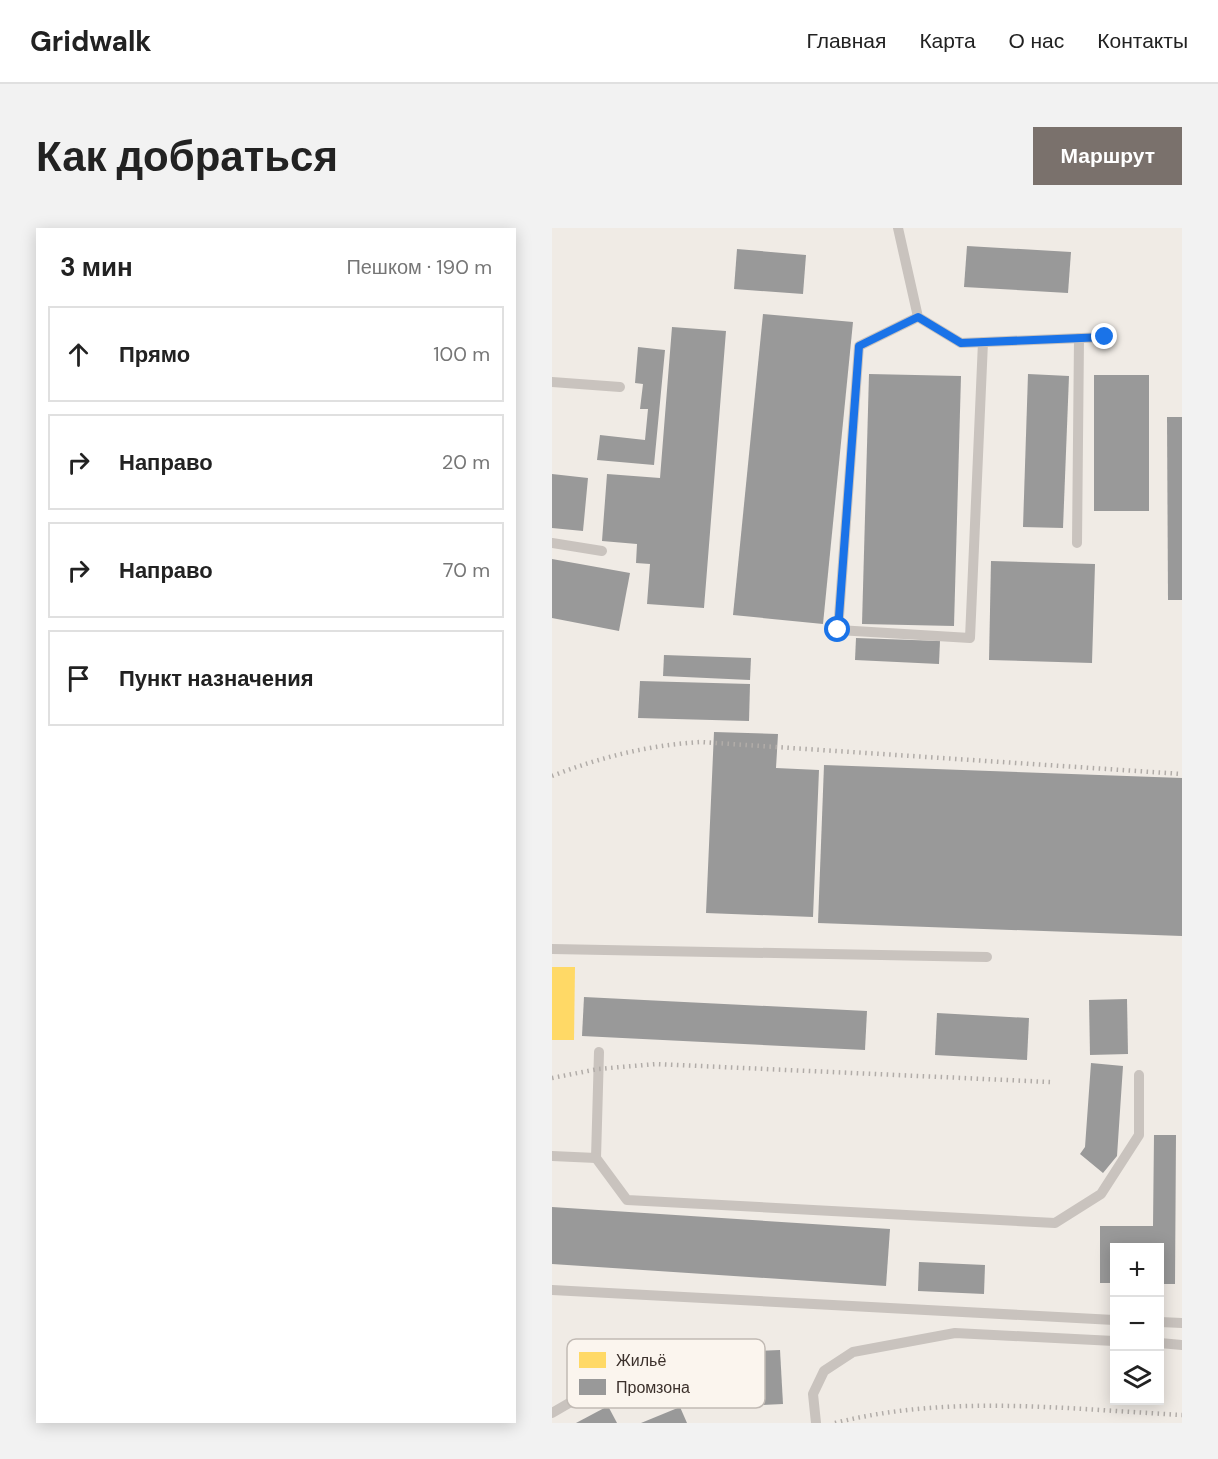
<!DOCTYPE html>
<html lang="ru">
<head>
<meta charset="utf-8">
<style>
  body { margin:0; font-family:"DM Sans",sans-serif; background:#f2f2f2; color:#222 }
  .controls { position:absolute; right:18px; bottom:18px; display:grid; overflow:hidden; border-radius:0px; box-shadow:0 3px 15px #0003 }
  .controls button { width:54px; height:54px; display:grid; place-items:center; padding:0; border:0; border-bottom:2px solid #e0e0e0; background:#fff; color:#222; font:30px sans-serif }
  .stop { position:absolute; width:18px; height:18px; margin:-14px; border:4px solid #1a73e8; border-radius:50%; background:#fff }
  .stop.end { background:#1a73e8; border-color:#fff; box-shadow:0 2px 6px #0008 }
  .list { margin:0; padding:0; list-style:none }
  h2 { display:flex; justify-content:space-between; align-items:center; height:78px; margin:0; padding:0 24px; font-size:26px }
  h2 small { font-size:20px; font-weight:400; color:#767676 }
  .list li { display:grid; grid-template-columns:39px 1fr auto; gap:18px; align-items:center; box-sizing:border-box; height:96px; margin:0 12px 12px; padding:0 12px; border:2px solid #e0e0e0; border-radius:0px }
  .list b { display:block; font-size:22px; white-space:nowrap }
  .list em { font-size:20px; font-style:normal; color:#767676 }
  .icon { flex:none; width:33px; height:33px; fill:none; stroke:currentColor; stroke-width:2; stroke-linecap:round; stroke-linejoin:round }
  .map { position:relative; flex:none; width:630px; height:1195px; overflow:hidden; border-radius:0px }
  header { display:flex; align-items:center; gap:36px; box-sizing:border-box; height:84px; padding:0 30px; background:#fff; border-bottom:2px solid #e0e0e0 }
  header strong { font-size:28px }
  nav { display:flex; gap:33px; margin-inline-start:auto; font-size:21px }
  .intro { display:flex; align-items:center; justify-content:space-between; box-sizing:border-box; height:144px; padding:0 36px }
  h1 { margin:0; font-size:42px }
  .button { padding:15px 27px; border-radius:0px; background:#7a716c; color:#fff; font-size:21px; font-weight:700 }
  main { display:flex; gap:36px; padding:0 36px }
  aside { flex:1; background:#fff; border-radius:0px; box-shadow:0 3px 15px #0003 }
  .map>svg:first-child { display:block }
  .homes { fill:#ffd966 }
  .industry { fill:#999 }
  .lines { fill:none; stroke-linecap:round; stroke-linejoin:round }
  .service { stroke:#c9c3be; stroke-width:10 }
  .rail { stroke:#b1aca8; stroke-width:4.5; stroke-dasharray:1.5 4.5; stroke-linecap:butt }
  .route { stroke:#1a73e8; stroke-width:8 }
  .key { fill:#fbf5ee; stroke:#c1bab4; stroke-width:1.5 }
  .key-label { font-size:16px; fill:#3b302b }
</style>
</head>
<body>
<header>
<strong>Gridwalk</strong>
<nav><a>Главная</a><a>Карта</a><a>О нас</a><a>Контакты</a></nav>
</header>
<div class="intro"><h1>Как добраться</h1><a class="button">Маршрут</a></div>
<main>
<aside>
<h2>3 мин<small>Пешком · 190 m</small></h2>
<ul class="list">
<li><svg class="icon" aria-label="ahead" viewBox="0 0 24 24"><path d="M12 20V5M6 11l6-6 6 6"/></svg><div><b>Прямо</b></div><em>100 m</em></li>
<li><svg class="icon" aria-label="right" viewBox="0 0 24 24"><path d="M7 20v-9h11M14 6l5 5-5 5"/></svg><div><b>Направо</b></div><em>20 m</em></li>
<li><svg class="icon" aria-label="right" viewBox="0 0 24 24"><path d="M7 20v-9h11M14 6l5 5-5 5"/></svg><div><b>Направо</b></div><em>70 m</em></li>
<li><svg class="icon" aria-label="arrive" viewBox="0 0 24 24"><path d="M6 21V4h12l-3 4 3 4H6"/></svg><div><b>Пункт назначения</b></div></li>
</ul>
</aside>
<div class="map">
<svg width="630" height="1195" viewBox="0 0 630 1195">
  <rect width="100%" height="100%" fill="#f0ebe5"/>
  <!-- homes -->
  <polygon class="homes" points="0,739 23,739 22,812 0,812"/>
  <!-- industry -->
  <g class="industry">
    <polygon points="415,18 519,24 516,65 412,59"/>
    <polygon points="185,21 254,27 251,66 182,61"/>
    <polygon points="211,86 301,94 271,396 181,387"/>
    <polygon points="120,99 174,103 152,380 95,376 98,336 84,335 85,316 50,313 55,246 108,250"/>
    <polygon points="86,119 113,122 102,237 45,232 48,207 93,212 96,181 88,181 91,156 83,155"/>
    <polygon points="317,146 409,148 402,398 310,396"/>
    <polygon points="476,146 517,148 511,300 471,299"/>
    <rect x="542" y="147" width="55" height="136"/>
    <polygon points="615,189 630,189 630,372 616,372"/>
    <polygon points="0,246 36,250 31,303 0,300"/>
    <polygon points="0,331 78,345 67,403 0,390"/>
    <polygon points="439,333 543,336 540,435 437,432"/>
    <polygon points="304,410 388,413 387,436 303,432"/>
    <polygon points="112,427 199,430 198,452 111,448"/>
    <polygon points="88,453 198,456 197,493 86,490"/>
    <polygon points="162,504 226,506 224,540 267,542 261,689 154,685"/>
    <polygon points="272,537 630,550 630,708 266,695"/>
    <polygon points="32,769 315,783 313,822 30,808"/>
    <polygon points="575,771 576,826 538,827 537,772"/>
    <polygon points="385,785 477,790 475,832 383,827"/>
    <polygon points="539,835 571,838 565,928 551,945 528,926 533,919"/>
    <polygon points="602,907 624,907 623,1056 608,1056 608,1020 562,1020 562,1055 548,1055 548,998 601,998"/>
    <polygon points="0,979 338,1001 334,1058 0,1036"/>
    <polygon points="367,1034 433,1037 432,1066 366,1063"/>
    <polygon points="228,1122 231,1176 183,1178 181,1124"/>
    <polygon points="56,1178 65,1195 24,1195"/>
    <polygon points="128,1179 135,1195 89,1195"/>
  </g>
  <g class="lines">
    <!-- service -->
    <g class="service">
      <polyline points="346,0 366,89 409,115 553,109"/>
      <polyline points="366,89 307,118 286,402 418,410 431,114"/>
      <polyline points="0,154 68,159"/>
      <polyline points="0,315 50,323"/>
      <polyline points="525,315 527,110"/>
      <polyline points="0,721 435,729"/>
      <polyline points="47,824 44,930 75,972 503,995 549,966 587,907 587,847"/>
      <polyline points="0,928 44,930"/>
      <polyline points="0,1062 562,1092"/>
      <polyline points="608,1094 630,1095"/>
      <polyline points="608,1115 630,1117"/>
      <polyline points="0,1185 31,1167"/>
      <polyline points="264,1195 261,1166 272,1143 301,1124 403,1105 562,1113"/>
    </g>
    <!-- rail -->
    <g class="rail">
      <path d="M0 548C49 529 97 517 149 514L630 546"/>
      <polyline points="0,850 46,841 104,836 498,854"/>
      <path d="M283 1195C396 1166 515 1181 630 1187"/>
    </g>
  </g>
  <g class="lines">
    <!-- route -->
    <polyline class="route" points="286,402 307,118 366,89 409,115 553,109"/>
  </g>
  <!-- legend -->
  <rect x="15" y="1111" width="198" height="69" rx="9" class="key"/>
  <rect x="27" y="1124" width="27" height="16" fill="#ffd966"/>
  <rect x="27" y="1151" width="27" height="16" fill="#999"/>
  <g class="key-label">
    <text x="64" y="1138">Жильё</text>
    <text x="64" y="1165">Промзона</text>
  </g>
</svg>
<div class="controls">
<button>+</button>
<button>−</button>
<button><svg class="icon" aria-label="layers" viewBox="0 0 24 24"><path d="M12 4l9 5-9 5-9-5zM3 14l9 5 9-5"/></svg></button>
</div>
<div class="stop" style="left:286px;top:402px"></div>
<div class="stop end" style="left:553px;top:109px"></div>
</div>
</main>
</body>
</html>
